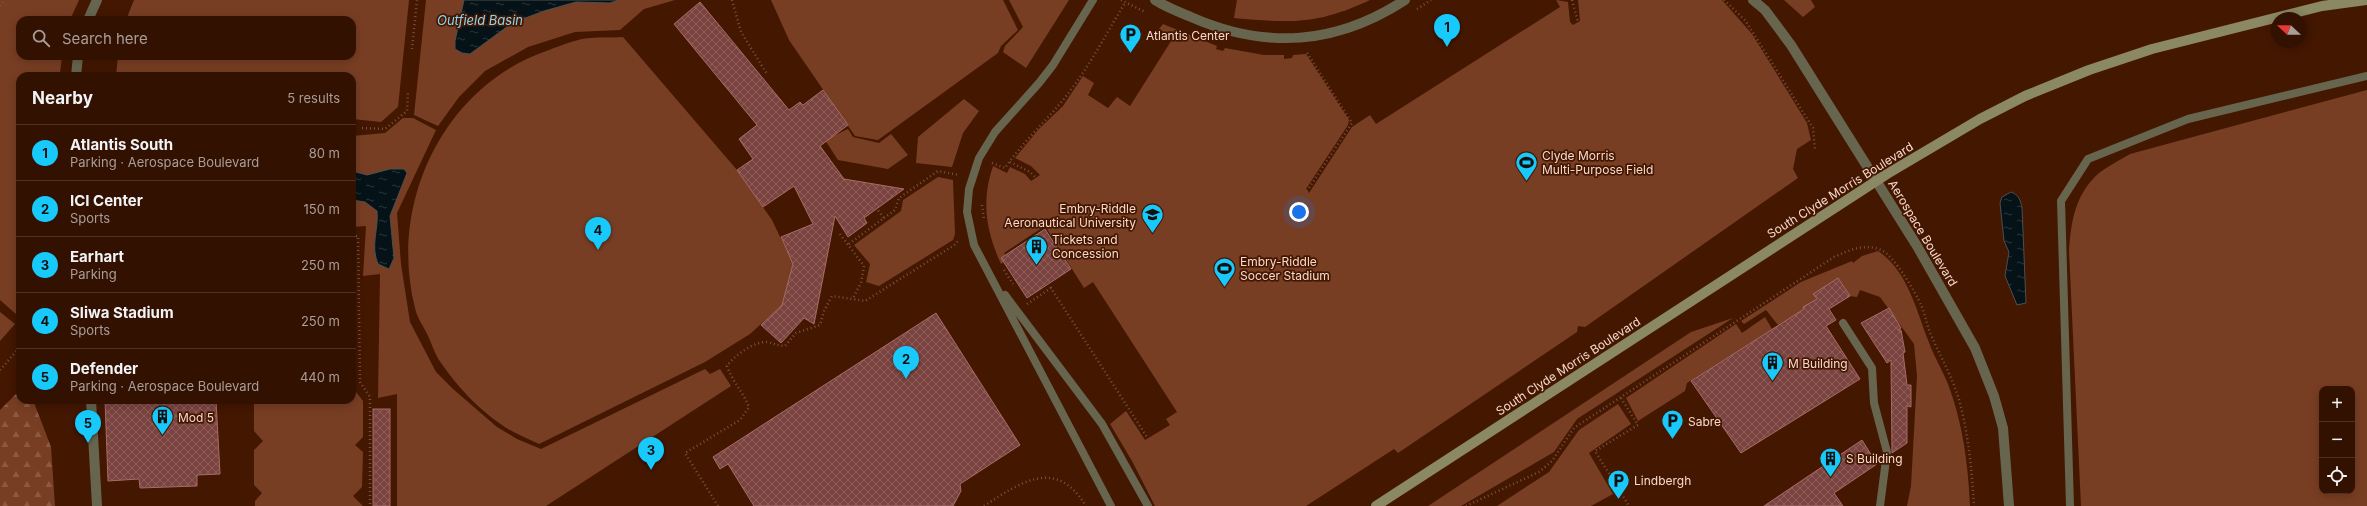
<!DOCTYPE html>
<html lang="en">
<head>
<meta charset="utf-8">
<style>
  body { margin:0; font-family:Inter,sans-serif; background:#3b1a0a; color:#f1f3f6 }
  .controls { position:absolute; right:12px; bottom:12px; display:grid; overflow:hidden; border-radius:8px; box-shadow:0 2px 10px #0003 }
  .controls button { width:36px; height:36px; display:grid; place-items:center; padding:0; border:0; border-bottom:1px solid #4e3122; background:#310; color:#f1f3f6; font:20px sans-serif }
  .compass { position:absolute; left:2271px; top:12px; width:36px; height:36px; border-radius:50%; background:#310; box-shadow:0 2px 10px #0003; rotate:292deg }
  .you { position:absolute; left:1299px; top:212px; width:14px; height:14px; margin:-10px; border:3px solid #fff; border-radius:50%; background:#1a73e8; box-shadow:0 0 0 6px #1a73e833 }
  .badge { display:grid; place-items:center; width:26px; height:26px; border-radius:50%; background:#17cafb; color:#111; font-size:13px; font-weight:700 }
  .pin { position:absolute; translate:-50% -33px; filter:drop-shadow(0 1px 2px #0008) }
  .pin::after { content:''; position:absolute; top:21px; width:14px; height:12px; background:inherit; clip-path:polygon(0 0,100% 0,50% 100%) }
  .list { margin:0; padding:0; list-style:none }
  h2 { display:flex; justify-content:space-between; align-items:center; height:52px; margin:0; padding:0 16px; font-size:17px }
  h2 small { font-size:13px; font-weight:400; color:#a99d99 }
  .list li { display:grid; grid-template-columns:26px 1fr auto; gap:12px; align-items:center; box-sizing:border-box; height:56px; padding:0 16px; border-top:1px solid #4e3122 }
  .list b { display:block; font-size:15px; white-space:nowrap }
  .list p { margin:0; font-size:13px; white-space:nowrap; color:#a99d99 }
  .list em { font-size:13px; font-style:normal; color:#a99d99 }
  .icon { flex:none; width:22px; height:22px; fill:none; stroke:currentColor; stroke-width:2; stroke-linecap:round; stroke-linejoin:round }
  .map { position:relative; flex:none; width:2367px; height:506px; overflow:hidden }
  .search { position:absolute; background:#310; box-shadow:0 2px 10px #0003; left:16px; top:16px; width:340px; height:44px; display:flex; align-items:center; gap:10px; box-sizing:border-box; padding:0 14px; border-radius:12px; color:#a99d99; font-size:15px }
  .panel { position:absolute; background:#310; box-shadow:0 2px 10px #0003; left:16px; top:72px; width:340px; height:332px; border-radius:12px }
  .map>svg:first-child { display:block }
  .grass { fill:#783e23; fill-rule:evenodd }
  .forest { fill:url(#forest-firs) }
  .water { fill:url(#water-ripples); stroke:#4e4e4e }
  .building { fill:url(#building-cross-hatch); stroke:#a76b67 }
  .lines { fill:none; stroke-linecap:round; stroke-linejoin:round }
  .path { stroke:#7a513d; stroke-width:2.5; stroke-dasharray:1 3; stroke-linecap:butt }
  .lane { stroke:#67654e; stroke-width:8 }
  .street { stroke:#67654e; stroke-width:10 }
  .secondary { stroke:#8b8963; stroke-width:10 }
  .labels { text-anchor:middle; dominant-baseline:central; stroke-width:3.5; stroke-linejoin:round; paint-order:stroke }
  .poi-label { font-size:12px; fill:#f8d9cc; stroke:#441700; text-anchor:start }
  .street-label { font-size:12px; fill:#f8d9cc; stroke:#441700 }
  .water-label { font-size:13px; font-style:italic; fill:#88d6f4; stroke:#441700 }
</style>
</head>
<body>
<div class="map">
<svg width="2367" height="506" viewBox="0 0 2367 506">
  <defs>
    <pattern id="forest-firs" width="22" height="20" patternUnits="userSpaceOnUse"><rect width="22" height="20" fill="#783e23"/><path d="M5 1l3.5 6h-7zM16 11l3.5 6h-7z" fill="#8c5942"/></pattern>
    <pattern id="water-ripples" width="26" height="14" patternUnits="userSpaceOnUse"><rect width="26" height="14" fill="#051318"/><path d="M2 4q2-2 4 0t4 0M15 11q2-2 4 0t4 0" fill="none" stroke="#2a3538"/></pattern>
    <pattern id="building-cross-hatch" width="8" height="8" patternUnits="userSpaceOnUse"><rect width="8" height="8" fill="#7b4340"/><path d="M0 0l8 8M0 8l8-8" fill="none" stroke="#8e5e5a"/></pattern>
  </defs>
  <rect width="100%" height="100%" fill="#441700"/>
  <!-- grass -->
  <g class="grass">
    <polygon points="0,0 79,0 70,20 20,20 20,56 62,56 60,73 42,76 20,76 20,314 17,315 0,300"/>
    <polygon points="134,0 409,0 398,107 381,122 352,119 352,76 116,76 118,56 352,56 352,20 126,20"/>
    <polygon points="426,0 675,0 644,9 620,30 575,32 528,47 485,71 459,97 438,126 414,115"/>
    <polygon points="771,0 1003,0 1018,30 1001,46 998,53 878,140 855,136 789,40"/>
    <polygon points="1009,0 1069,0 1026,68 1003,52 1005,46 1023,27"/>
    <path d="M1237 0H1370C1317 25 1291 23 1234 18Z"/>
    <path d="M1556 0 1568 2 1570 22 1573 25 1580 21 1578 0H1722L1752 34 1807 123 1811 140 1797 149 1793 169 1798 178 1585 327 1578 326 1577 332 1398 453 1394 449 1306 506H1155L1132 461 1110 424 1126 411 1145 440 1170 425 1166 419 1177 412 1093 282 1084 288 1045 226 1004 253 1006 255 1001 258 1004 262 1001 264C986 231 981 201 993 166L1007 173 1010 167 1025 174 1031 181 1040 175 1031 166 1015 158 1038 130 1063 106 1083 76 1094 83 1088 95 1108 108 1117 97 1130 106 1173 38 1159 29 1163 24 1217 46 1216 49 1223 51 1225 48 1264 55H1284V59L1292 58 1293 55 1306 54 1349 120 1348 125 1306 189 1309 193 1352 127 1370 115 1376 124 1560 7Z"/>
    <polygon points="1784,0 1811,0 1815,7 1803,17"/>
    <path d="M623 37 737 170 772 220 793 264 782 305 750 334 705 362 539 444C527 438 513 433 502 425 478 409 457 386 441 363 435 355 432 344 428 336 424 327 417 318 415 308 388 203 444 85 549 50 562 45 577 39 590 38 601 37 612 38 623 37Z"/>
    <path d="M2367 90V506H2081L2069 251C2071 222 2075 194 2099 173 2108 166 2120 160 2130 154ZM2322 389H2352V491H2322Z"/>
    <polygon points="964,99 979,111 963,133 952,167 916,163 918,137"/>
    <polygon points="403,118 413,118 436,130 397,213 401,264 410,322 436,372 453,389 497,427 517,439 541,449 705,369 710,374 720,369 731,386 546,506 397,506 397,394 378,398 380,274 363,276 366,226 352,227 352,136 385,133"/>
    <polygon points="848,129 853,137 879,143 891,134 908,155 888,169 838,160 825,140"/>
    <polygon points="938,177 953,180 955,234 953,240 879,286 866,282 870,264 854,245 901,211 903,200"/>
    <polygon points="352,243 355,246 352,280"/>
    <path d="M1878 251C1907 270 1916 309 1928 340 1933 355 1942 369 1948 384 1963 424 1968 464 1970 506H1907L1911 486 1917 376 1914 344 1880 297 1860 290 1857 297 1849 296 1838 278 1813 294 1825 312 1812 321 1803 310 1778 325 1766 310 1744 324 1741 321 1801 282 1852 261 1853 263 1862 256Z"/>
    <polygon points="352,294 354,330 352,332"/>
    <polygon points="0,312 15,324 0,341"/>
    <polygon points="1765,317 1772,329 1687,383 1685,391 1638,421 1626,398 1736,324 1742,333"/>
    <polygon points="1733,318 1577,419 1554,452 1461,506 1428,506 1691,332"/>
    <polygon points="352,345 354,347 356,392 363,401 363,437 355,445 363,452 362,487 353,496 363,506 255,506 255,501 262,493 254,485 254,450 263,441 254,431 254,401 352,400"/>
    <polygon points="1618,404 1631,424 1589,453 1613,494 1591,506 1497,506 1549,472 1579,430"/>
  </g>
  <!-- forest -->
  <polygon class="forest" points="20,390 20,400 33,400 51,447 55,506 0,506 0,410"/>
  <!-- water -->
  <g class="water">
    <polygon points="464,0 619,0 610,3 576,2 544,11 512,23 470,54 462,53 455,49 455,41"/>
    <path d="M390 169H404L407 173 390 216 394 258 389 269 378 264C370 245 379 229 377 211L365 202 352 200V171L367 175Z"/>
    <path d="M2011 192C2019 195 2020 200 2022 207L2026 303 2017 305 2005 276 2009 252 2004 241 2000 203 2002 197Z"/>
  </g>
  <!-- building -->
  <g class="building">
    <polygon points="700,2 789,110 800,102 803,105 823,90 848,125 820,146 844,179 904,189 864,218 867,223 848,237 835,216 814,324 804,318 781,343 761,325 782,305 793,264 781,237 813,224 794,186 763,207 737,170 753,159 739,139 757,125 674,24"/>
    <polygon points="1045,229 1071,269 1027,298 1001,258"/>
    <polygon points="1838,278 1850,296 1829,309 1836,320 1826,326 1860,379 1741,453 1691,381 1804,309 1803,307 1817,299 1813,294"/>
    <polygon points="1889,308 1901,328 1898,330 1901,330 1905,352 1903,353 1907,385 1911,385 1911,407 1907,406 1907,443 1892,453 1891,360 1887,363 1861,323"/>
    <polygon points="936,313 1020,445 960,484 961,491 953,506 754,506 728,464 720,469 713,457"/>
    <polygon points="105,400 216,400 220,474 197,475 197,486 140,488 139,479 108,481"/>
    <rect x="373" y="409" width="17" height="97"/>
    <polygon points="1862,440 1877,464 1834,493 1843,506 1764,506"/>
  </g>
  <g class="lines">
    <!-- path -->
    <g class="path">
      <polyline points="732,0 741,32 767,74"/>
      <polyline points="1121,0 1145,12"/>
      <polyline points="1572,0 1578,22"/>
      <polyline points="1724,0 1745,20 1813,128 1815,151"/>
      <polyline points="0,6 5,0"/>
      <polyline points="1417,9 1431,0"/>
      <polyline points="412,49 417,0"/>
      <polyline points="1307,53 1352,123 1307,191"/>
      <polyline points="362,128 385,129 407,111 408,92"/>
      <polyline points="1010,162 1030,172 1036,178"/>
      <path d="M992 163 1005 168C1024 140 1050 118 1070 91 1091 64 1107 32 1125 3"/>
      <polyline points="982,205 984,220"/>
      <polyline points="884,218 895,210 899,198 938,171 959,175"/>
      <polyline points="840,234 864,266 861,283 853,298"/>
      <polyline points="352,236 358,236 360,382 370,397 370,506"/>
      <polyline points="849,244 884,218 877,209"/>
      <polyline points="1004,270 1013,284"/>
      <polyline points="1027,304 1051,288 1147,437"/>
      <polyline points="0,370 20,347"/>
      <polyline points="1621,398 1638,425 1595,451 1629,506"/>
      <path d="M718 506 685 453 740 420 749 407C743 392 732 381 727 366 734 356 754 341 767 342 774 343 778 346 785 346L796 333 820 325 824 311 832 296 865 301 956 244 959 239"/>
      <path d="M984 506C1021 482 1056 457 1086 506"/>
      <path d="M1466 506 1539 472 1552 461 1574 428 1834 257C1850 250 1864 243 1881 250 1893 254 1916 293 1921 305 1926 316 1927 327 1932 337 1942 360 1955 382 1961 407 1969 440 1972 472 1974 506"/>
    </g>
    <!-- lane -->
    <g class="lane">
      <polyline points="1093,0 1053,65 1039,83 995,132 979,158 969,189 967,212 974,245 1111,506"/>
      <polyline points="1005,295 1102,424 1148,506"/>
      <polyline points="1843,323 1872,368 1874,403 1887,452 1880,506"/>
      <polyline points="2070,506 2061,201 2088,159 2188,119 2367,76"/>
    </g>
    <!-- street -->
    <g class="street">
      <path d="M1155 0C1166 7 1179 12 1191 17 1266 50 1336 45 1405 0"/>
      <polyline points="1753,0 1765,10 1791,45 1917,246 1975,348 1994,396 2003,428 2009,506"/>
      <polyline points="88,20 97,0"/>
      <polyline points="76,76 78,56"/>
      <polyline points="91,400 97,506"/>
    </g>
    <!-- secondary -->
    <polyline class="secondary" points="1376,506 1887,174 1980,119 2025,96 2089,70 2152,49 2322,6 2366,0"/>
  </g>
  <!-- icons -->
  <defs>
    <symbol id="parking-pin" viewBox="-11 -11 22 30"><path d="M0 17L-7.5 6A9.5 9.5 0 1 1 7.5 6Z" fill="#17cafb" stroke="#441700"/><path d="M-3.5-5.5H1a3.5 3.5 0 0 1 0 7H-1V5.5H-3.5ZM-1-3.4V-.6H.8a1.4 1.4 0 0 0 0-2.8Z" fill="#111"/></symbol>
    <symbol id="stadium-pin" viewBox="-11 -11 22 30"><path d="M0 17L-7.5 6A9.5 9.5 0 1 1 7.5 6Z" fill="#17cafb" stroke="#441700"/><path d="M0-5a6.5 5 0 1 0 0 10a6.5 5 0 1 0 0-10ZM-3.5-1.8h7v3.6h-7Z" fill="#111"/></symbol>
    <symbol id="university-pin" viewBox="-11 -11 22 30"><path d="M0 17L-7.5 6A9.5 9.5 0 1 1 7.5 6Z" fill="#17cafb" stroke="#441700"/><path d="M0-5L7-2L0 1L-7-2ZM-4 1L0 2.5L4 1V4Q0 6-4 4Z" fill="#111"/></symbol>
    <symbol id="building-pin" viewBox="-11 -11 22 30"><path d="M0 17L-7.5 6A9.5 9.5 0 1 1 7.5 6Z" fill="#17cafb" stroke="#441700"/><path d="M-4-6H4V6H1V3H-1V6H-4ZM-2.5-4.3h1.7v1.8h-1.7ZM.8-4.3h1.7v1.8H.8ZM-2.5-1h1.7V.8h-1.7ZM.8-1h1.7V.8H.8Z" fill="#111"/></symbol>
  </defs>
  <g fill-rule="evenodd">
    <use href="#parking-pin" x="1118" y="22" width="25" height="34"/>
    <use href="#stadium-pin" x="1514" y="150" width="25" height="34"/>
    <use href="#university-pin" x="1140" y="202" width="25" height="34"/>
    <use href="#building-pin" x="1024" y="234" width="25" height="34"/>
    <use href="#stadium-pin" x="1212" y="256" width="25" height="34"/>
    <use href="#building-pin" x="1760" y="350" width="25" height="34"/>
    <use href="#building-pin" x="150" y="404" width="25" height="34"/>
    <use href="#parking-pin" x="1660" y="408" width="25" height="34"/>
    <use href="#building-pin" x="1818" y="446" width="25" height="34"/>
    <use href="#parking-pin" x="1606" y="468" width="25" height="34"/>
  </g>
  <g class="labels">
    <!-- poi labels -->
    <g class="poi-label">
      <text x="1146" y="35">Atlantis Center</text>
      <text x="1542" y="155">Clyde Morris<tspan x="1542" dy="14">Multi-Purpose Field</tspan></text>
      <text x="1136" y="208" text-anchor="end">Embry-Riddle<tspan x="1136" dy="14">Aeronautical University</tspan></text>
      <text x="1052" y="239">Tickets and<tspan x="1052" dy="14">Concession</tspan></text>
      <text x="1240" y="261">Embry-Riddle<tspan x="1240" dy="14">Soccer Stadium</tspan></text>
      <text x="1788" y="363">M Building</text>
      <text x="178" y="417">Mod 5</text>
      <text x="1688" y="421">Sabre</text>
      <text x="1846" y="458">S Building</text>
      <text x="1634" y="480">Lindbergh</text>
    </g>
    <!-- street labels -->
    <g class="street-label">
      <text transform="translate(1840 190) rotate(-32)">South Clyde Morris Boulevard</text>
      <text transform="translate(1923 233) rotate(59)">Aerospace Boulevard</text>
      <text transform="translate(1568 366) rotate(-33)">South Clyde Morris Boulevard</text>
    </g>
    <!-- water labels -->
    <g class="water-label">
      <text x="480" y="20">Outfield Basin</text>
    </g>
  </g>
</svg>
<div class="controls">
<button>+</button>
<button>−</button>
<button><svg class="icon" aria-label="locate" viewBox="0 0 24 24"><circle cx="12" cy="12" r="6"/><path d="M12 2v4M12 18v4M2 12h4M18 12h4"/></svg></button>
</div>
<svg class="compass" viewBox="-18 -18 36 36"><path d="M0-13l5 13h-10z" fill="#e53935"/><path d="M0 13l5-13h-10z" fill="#a99d99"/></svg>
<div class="you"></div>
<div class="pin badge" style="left:1447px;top:47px">1</div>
<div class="pin badge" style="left:906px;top:379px">2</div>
<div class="pin badge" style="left:651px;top:470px">3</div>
<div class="pin badge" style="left:598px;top:250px">4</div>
<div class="pin badge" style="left:88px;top:443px">5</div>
<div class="search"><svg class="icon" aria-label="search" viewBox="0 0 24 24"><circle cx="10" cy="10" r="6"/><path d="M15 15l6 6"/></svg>Search here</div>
<section class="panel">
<h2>Nearby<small>5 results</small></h2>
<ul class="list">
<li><span class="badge">1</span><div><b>Atlantis South</b><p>Parking · Aerospace Boulevard</p></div><em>80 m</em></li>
<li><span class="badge">2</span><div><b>ICI Center</b><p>Sports</p></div><em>150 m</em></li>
<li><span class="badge">3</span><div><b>Earhart</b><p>Parking</p></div><em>250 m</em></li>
<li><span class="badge">4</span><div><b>Sliwa Stadium</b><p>Sports</p></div><em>250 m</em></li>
<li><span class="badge">5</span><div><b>Defender</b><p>Parking · Aerospace Boulevard</p></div><em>440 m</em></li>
</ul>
</section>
</div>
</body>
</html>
